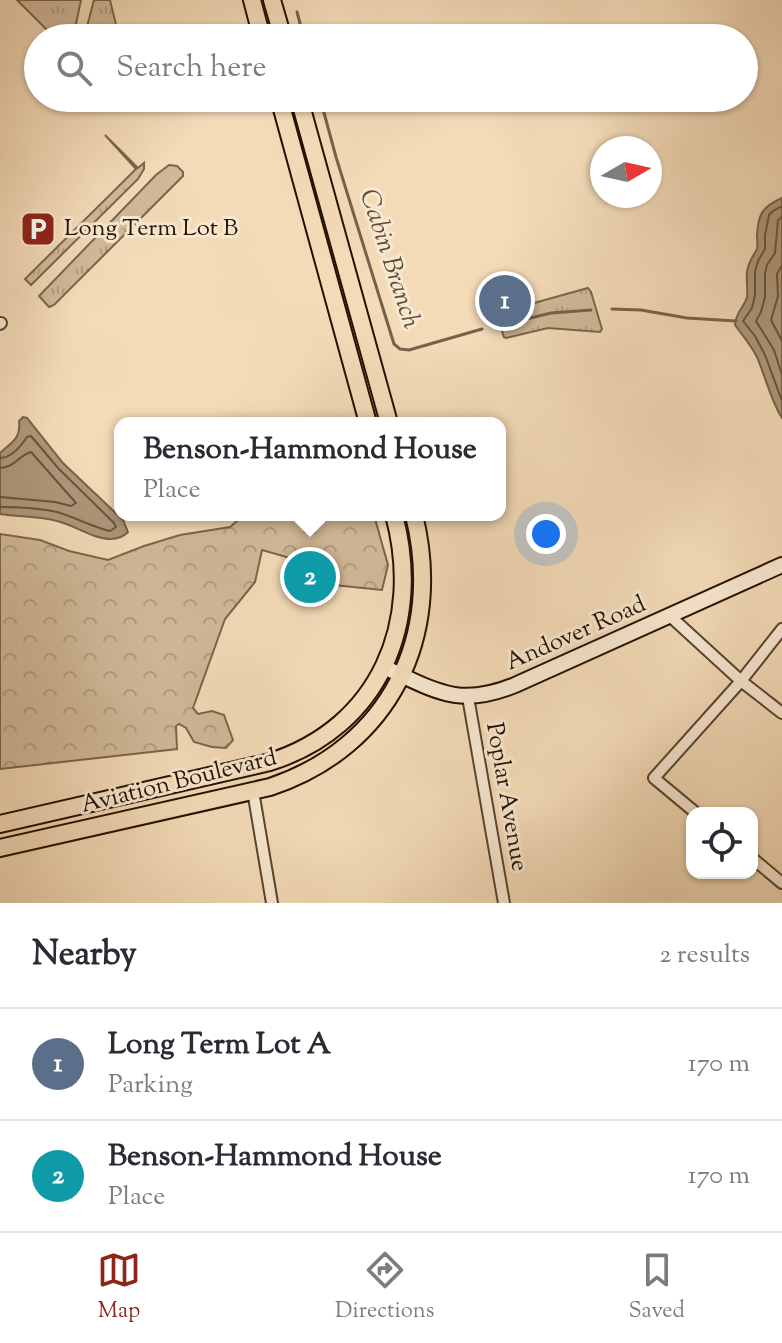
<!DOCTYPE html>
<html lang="en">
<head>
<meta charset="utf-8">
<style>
  body { margin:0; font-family:"Sorts Mill Goudy",serif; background:#f7f7f7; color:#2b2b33 }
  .controls { position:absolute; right:24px; bottom:24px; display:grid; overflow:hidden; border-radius:16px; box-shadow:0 2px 6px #0004 }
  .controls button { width:72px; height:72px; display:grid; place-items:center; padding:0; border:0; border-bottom:2px solid #e1e1e2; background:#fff; color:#2b2b33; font:40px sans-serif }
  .compass { position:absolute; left:590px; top:136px; width:72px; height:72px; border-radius:50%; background:#fff; box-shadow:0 2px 6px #0004; rotate:81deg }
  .you { position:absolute; left:546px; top:534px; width:28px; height:28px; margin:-20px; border:6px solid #fff; border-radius:50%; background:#1a73e8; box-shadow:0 0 0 12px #1a73e833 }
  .badge { display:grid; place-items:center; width:52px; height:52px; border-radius:50%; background:#8f2418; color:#fff; font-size:26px; font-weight:700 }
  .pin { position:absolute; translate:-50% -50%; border:4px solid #fff; box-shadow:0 2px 8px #0006 }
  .popup { position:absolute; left:114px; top:417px; width:392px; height:104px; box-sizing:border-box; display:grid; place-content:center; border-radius:16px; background:#fff; filter:drop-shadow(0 2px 6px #0005); font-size:26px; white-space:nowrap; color:#7c7c81 }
  .popup b { font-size:30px; color:#2b2b33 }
  .popup::after { content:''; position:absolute; left:50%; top:100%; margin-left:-16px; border:16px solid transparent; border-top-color:#fff }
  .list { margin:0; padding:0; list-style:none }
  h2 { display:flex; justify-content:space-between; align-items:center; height:104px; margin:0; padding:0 32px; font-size:34px }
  h2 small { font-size:26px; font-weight:400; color:#7c7c81 }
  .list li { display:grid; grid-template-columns:52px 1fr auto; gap:24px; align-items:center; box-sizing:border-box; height:112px; padding:0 32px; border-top:2px solid #e1e1e2 }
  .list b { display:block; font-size:30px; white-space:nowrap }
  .list p { margin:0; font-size:26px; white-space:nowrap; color:#7c7c81 }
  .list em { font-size:26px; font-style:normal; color:#7c7c81 }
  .icon { flex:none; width:44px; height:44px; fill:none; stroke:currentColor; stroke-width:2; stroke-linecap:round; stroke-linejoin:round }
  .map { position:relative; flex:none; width:782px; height:903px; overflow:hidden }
  .search { position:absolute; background:#fff; box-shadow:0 2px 6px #0004; left:24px; right:24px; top:24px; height:88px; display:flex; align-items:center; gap:20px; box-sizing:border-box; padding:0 28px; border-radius:44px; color:#7c7c81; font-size:30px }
  .sheet { height:328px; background:#fff }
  nav { display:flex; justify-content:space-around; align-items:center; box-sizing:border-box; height:112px; border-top:2px solid #e1e1e2; background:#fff; font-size:22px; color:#7c7c81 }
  nav a { display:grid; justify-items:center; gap:4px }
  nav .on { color:#8f2418 }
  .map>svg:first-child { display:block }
  .grass { fill:url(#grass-tufts); stroke:#7a664c; stroke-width:2 }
  .forest { fill:url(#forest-crowns); stroke:#7a664c; stroke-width:2 }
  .water { fill:#ad9779; stroke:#766249; stroke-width:2 }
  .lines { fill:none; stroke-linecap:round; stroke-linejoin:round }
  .shore { stroke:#68543c; stroke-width:2 }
  .stream { stroke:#766249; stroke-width:3 }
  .street-casing { stroke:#58442e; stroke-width:14 }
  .secondary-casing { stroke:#241200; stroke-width:18 }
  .primary-casing { stroke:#241200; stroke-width:20 }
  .street { stroke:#f8e8d1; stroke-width:10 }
  .secondary { stroke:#f8e8d1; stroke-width:14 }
  .primary { stroke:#f4dbb8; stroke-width:16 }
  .labels { text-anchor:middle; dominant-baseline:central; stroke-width:6; stroke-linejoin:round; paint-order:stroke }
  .poi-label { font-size:24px; fill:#241200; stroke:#f8e8d1; text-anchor:start }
  .street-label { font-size:24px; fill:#241200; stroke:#f8e8d1 }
  .water-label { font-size:26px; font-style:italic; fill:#624e36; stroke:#f8e8d1 }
</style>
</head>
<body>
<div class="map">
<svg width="782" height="903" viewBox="0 0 782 903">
  <defs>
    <pattern id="grass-tufts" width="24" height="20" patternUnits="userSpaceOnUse" patternTransform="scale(2)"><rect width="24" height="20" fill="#d1b999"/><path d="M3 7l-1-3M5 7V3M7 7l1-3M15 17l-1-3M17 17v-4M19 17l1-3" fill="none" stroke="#b39e82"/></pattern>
    <pattern id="forest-crowns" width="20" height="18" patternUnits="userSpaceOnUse" patternTransform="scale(2)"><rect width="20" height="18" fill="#d1b999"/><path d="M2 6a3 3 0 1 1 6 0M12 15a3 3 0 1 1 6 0" fill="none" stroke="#b39e82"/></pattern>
  </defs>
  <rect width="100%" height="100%" fill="#f4dbb8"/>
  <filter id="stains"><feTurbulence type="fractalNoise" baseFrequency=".0025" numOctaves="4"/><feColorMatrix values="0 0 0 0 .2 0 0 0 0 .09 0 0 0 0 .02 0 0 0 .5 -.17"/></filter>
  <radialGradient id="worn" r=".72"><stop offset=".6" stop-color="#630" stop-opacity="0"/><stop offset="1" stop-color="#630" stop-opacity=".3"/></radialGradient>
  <!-- grass -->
  <g class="grass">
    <polygon points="17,0 81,0 73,38 55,38"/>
    <polygon points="94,0 110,0 118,33 124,38 84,38"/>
    <polygon points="105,135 138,168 144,163 144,169 138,179 31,285 25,279 136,169"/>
    <polygon points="169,165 177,166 183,172 183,176 54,305 49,307 39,296 156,175"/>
    <polygon points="588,288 591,292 602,329 600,332 548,328 506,338 504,337 497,316 498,313"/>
  </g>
  <!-- forest -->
  <polygon class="forest" points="244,515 374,515 388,565 382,590 334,585 332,566 304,562 262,550 255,582 225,619 193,708 198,714 212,711 224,715 233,740 226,748 212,747 194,742 186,728 179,724 176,726 177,749 0,769 0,534 40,540 69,551 108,560 144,546 180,535 230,527"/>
  <!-- water -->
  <g class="water">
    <path d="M782 198V418C770 399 766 378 757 357 751 345 743 336 735 325 735 313 744 308 747 297 748 289 746 280 747 272 748 262 753 257 757 249 758 245 757 240 757 236 758 214 762 207 782 198Z"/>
    <path d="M23 417 27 418 63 463 123 520 128 532C123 537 118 539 111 539 92 539 75 525 57 521 39 516 19 517 0 514V453C12 442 21 439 19 421Z"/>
  </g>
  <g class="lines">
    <!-- shore -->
    <g class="shore">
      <polyline points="782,206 773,211 769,215 765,235 765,249 758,261 755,272 755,295 752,308 743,321 755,336 765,355 782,401"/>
      <polyline points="782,217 778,220 775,253 767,265 765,273 765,297 761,312 756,321 774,350 782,375"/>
      <polyline points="782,265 777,274 778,296 771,320 782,341"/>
      <path d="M0 458C11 458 21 446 27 437L31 436 58 468 114 523 116 527 110 531C92 527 75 517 57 512 39 508 18 507 0 507"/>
      <path d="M0 468C14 468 19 455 31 452L76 503 71 506 55 502 0 497"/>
    </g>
    <!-- stream -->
    <g class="stream">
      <polyline points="297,12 304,38"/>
      <polyline points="320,98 336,157 394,344 400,349 409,350 482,329"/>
      <polyline points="612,309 641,310 687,318 736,321"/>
      <polyline points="502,325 551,313 591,310"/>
    </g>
    <defs>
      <g id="street">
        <polyline points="0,324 1,323"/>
        <polyline points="670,616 741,681 782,713"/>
        <polyline points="468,697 504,903"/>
        <polyline points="253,791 272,903"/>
        <polyline points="696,813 654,778 741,681 782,629"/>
        <polyline points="752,858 782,883"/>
      </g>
      <path id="secondary" d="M384 667C436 691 459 708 515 685L782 565"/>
      <g id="primary">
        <polyline points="252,0 262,38"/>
        <polyline points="272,0 283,38"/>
        <polyline points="279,98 368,423"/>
        <polyline points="299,98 389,423"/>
        <path d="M0 824 270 762C380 727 423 622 394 515"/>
        <path d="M0 848 270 787C390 747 444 636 414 515"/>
      </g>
    </defs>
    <!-- street casing -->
    <use href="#street" class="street-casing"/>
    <!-- secondary casing -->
    <use href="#secondary" class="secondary-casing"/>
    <!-- primary casing -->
    <use href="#primary" class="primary-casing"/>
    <!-- street -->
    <use href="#street" class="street"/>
    <!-- secondary -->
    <use href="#secondary" class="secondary"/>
    <!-- primary -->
    <use href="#primary" class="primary"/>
  </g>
  <!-- icons -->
  <defs>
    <symbol id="parking-square" viewBox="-11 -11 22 22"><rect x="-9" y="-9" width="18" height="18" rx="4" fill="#8f2418" stroke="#f8e8d1"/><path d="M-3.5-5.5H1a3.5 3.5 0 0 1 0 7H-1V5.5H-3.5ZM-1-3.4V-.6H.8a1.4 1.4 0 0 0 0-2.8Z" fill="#fff"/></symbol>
  </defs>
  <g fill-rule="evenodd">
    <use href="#parking-square" x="18" y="209" width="40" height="40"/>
  </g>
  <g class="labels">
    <!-- poi labels -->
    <g class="poi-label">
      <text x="64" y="229">Long Term Lot B</text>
    </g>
    <!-- street labels -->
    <g class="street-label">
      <text transform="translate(576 634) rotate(-24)">Andover Road</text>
      <text transform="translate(179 782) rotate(-14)">Aviation Boulevard</text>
      <text transform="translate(506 797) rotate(80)">Poplar Avenue</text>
    </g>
    <!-- water labels -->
    <g class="water-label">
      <text transform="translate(389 259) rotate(72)">Cabin Branch</text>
    </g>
  </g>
  <rect width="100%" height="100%" filter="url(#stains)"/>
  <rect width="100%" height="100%" fill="url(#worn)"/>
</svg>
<div class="controls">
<button><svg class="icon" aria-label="locate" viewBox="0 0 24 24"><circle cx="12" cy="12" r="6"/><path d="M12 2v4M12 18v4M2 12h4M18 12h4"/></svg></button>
</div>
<svg class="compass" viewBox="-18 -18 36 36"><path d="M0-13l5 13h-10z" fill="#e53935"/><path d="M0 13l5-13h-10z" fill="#7c7c81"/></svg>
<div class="you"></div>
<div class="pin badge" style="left:505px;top:301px;background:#5c6f8a">1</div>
<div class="pin badge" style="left:310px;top:577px;background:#0f9aa8">2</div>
<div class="popup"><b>Benson-Hammond House</b>Place</div>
<div class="search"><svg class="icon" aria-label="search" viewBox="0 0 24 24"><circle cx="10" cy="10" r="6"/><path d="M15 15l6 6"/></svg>Search here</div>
</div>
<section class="sheet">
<h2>Nearby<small>2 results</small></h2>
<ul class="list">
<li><span class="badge" style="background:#5c6f8a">1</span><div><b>Long Term Lot A</b><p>Parking</p></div><em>170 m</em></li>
<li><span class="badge" style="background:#0f9aa8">2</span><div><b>Benson-Hammond House</b><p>Place</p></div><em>170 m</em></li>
</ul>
</section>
<nav>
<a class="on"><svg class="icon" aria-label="map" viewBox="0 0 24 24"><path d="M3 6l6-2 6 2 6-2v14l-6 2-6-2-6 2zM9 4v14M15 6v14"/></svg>Map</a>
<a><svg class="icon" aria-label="directions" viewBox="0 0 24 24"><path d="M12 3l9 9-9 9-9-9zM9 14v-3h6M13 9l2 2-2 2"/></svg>Directions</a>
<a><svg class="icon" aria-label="saved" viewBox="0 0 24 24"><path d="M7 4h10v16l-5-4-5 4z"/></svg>Saved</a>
</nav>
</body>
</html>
